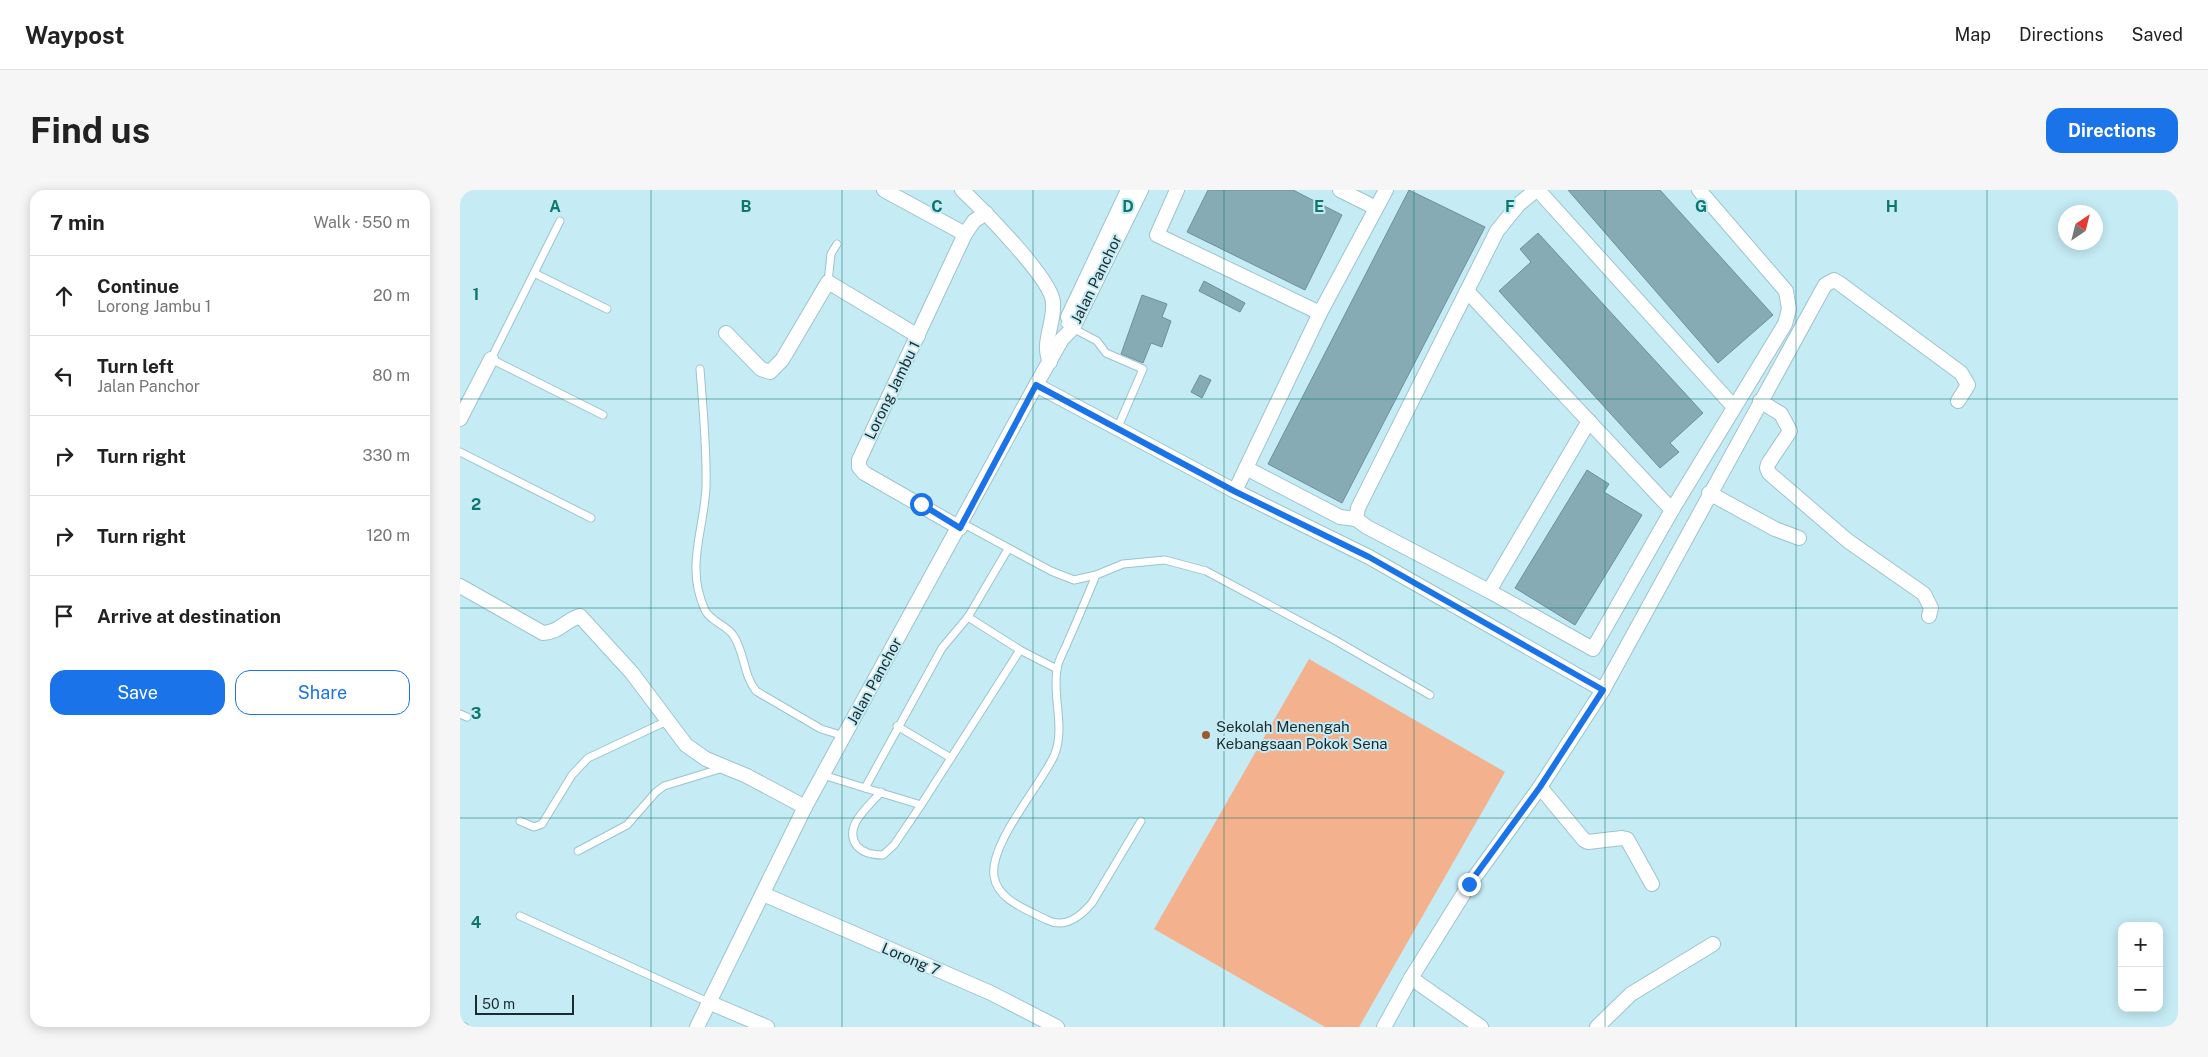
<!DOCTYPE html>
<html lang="en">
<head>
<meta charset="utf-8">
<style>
  body { margin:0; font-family:"Public Sans",sans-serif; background:#f6f6f6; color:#222 }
  .controls { position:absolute; right:15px; bottom:15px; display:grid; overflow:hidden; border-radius:10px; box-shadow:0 2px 12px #0003 }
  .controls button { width:45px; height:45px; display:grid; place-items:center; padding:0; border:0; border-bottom:1px solid #e0e0e0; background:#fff; color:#222; font:25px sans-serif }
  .compass { position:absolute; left:1598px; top:15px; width:45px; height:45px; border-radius:50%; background:#fff; box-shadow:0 2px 12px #0003; rotate:35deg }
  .scale { position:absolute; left:15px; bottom:12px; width:99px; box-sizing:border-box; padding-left:5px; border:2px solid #1c2b2f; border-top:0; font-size:14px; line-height:18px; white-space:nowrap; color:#1c2b2f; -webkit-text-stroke:4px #c5ebf5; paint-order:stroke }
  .stop { position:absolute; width:15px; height:15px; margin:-11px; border:4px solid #1a73e8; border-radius:50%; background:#fff }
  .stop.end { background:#1a73e8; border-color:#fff; box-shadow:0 1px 5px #0008 }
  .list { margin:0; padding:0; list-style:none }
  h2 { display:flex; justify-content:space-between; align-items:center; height:65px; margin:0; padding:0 20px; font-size:21px }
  h2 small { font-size:16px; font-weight:400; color:#767676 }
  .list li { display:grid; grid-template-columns:32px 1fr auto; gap:15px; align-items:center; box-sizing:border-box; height:80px; padding:0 20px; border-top:1px solid #e0e0e0 }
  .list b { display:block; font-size:19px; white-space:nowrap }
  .list p { margin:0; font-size:16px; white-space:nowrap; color:#767676 }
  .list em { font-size:16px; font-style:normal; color:#767676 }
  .actions { display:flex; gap:10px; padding:15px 20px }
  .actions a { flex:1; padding:11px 0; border:1px solid #1a73e8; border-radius:15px; text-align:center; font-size:18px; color:#1a73e8 }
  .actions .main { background:#1a73e8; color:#fff }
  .icon { flex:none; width:28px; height:28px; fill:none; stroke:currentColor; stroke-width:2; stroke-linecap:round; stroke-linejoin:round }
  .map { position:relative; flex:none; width:1718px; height:837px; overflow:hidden; border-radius:15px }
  header { display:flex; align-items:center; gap:30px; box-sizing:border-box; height:70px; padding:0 25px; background:#fff; border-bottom:1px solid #e0e0e0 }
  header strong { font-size:24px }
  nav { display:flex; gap:28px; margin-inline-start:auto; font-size:18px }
  .intro { display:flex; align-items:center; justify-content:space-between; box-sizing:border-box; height:120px; padding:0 30px }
  h1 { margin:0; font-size:35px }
  .button { padding:12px 22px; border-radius:15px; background:#1a73e8; color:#fff; font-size:18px; font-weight:700 }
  main { display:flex; gap:30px; padding:0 30px }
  aside { flex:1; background:#fff; border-radius:15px; box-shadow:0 2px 12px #0003 }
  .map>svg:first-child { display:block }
  .green { fill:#f3b28d }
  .building { fill:#86abb4; stroke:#6d919a }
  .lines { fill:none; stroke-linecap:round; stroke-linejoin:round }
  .service-casing { stroke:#9dc3cc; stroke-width:9 }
  .minor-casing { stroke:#9dc3cc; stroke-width:16 }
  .service { stroke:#fff; stroke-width:7 }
  .minor { stroke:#fff; stroke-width:14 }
  .route { stroke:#1a73e8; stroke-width:6 }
  .grid { fill:none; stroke:#0f766e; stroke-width:1; stroke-opacity:0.55 }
  .poi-dot { fill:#9e592c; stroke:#c5ebf5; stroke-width:2 }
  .labels { text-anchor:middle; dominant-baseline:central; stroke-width:4; stroke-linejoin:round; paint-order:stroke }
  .street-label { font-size:15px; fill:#1c2b2f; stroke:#c5ebf5 }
  .poi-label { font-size:15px; fill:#1c2b2f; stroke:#c5ebf5; text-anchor:start }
  .grid-label { font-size:16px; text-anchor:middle; font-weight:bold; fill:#0f766e; stroke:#c5ebf5; stroke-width:4; stroke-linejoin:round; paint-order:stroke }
</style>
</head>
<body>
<header>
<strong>Waypost</strong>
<nav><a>Map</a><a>Directions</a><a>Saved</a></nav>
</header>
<div class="intro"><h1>Find us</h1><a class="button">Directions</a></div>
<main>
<aside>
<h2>7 min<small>Walk · 550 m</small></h2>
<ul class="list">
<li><svg class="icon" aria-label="ahead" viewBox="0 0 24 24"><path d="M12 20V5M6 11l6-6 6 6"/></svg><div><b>Continue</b><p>Lorong Jambu 1</p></div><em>20 m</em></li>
<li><svg class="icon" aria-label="left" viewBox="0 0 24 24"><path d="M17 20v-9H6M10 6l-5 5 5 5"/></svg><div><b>Turn left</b><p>Jalan Panchor</p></div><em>80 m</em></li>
<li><svg class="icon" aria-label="right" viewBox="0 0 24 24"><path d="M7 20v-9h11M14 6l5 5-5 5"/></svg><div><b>Turn right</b></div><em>330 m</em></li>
<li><svg class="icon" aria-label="right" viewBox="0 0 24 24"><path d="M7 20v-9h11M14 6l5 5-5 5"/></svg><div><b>Turn right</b></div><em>120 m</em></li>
<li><svg class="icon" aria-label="arrive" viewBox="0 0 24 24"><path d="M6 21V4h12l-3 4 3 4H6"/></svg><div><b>Arrive at destination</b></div></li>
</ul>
<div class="actions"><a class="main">Save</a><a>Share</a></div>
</aside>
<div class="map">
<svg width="1718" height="837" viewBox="0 0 1718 837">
  <rect width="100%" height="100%" fill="#c5ebf5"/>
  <!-- green -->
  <polygon class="green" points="849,469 1045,582 899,837 865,837 694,739"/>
  <!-- building -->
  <g class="building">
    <polygon points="748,0 833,0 882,25 845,100 727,42"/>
    <polygon points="949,0 1025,37 882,313 808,274"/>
    <polygon points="1108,0 1200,0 1313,125 1258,173"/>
    <polygon points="1078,43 1243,223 1210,253 1219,262 1200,278 1039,101 1071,72 1060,59"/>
    <polygon points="744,91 785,113 780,122 739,101"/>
    <polygon points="682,105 707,114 702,127 711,131 702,157 691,153 683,173 661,164"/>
    <polygon points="740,185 751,190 742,208 731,202"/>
    <polygon points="1127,280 1149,294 1144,302 1182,325 1115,435 1055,398"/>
  </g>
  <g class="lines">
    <defs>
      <g id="service">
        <polyline points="100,31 31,169 143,225"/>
        <polyline points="74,83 147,119"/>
        <polyline points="368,92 371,64 377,54"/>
        <polyline points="605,134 637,151 646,163 683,179 657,239"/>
        <path d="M240 179C243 219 247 258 246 297 244 341 225 377 245 420 250 431 266 435 273 445 285 462 283 485 296 501L361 539 384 546"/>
        <polyline points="0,262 131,328"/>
        <polyline points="502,333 591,381 614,390 636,385 663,374 705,370 746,381 873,449 970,505"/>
        <path d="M636 385C627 407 618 429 608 451 605 460 598 470 597 479 592 507 606 538 594 566 580 596 529 654 534 686 537 710 568 720 587 730 605 739 620 727 632 713L681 631"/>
        <polyline points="508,427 560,460 597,479"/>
        <polyline points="0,524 7,527"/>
        <polyline points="437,536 491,568"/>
        <polyline points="363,585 405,598 482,458 508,427 548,359"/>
        <polyline points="405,598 461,615 560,460"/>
        <path d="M421 602C409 616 382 637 397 656 403 663 414 665 423 665L434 655 461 615"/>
        <polyline points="60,631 74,637 82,634 112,585 128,568 207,531"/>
        <polyline points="118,661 167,635 196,602 204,596 263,578"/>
        <polyline points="60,726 248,812"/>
        <polyline points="0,835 5,837"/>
      </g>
      <g id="minor">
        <polyline points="424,0 505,44"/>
        <path d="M502 0C521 18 591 88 593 112 595 133 581 153 590 172"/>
        <polyline points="717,0 697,45 860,123"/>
        <polyline points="880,0 916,18"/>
        <polyline points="1076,0 1059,14 1037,41 898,318 896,329 907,337 1029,401 1129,231"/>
        <polyline points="1078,0 1273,216"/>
        <polyline points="1007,101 1212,320"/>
        <polyline points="608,127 668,0"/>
        <polyline points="266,143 301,179 310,182 322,170 368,92 458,146"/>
        <polyline points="576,195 775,301 909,367 1143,500"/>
        <polyline points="1300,211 1321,224 1330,241 1308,274 1307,278 1309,283 1388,351 1464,404 1471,418 1469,426"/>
        <polyline points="0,229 31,169"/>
        <polyline points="786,278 880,327 896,329"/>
        <polyline points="775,301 860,123 926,0"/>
        <polyline points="1249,303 1315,339 1339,348"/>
        <polyline points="500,338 404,283 399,277 399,270 505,44 514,31 526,23"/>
        <path d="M0 396 83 443C100 442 104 431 120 426L172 483 226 555 246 569 287 586 345 617"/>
        <polyline points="1029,401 1133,459 1212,320 1325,134 1329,119 1326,101 1239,0"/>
        <polyline points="1080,597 1124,650 1128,652 1162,648 1167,649 1192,694"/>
        <polyline points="303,704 531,803 597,837"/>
        <polyline points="951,788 1021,837"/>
        <polyline points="248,812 307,837"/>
        <polyline points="237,837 345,617 576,195 602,149 613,138 681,0"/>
        <polyline points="924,837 951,788 1009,695 1080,597 1143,500 1365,95 1374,90 1379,93 1501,183 1508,195 1498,211"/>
        <polyline points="1137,837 1171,804 1253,754"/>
      </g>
    </defs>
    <!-- service casing -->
    <use href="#service" class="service-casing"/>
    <!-- minor casing -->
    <use href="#minor" class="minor-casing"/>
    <!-- service -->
    <use href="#service" class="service"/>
    <!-- minor -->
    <use href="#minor" class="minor"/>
  </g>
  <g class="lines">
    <!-- route -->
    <polyline class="route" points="461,314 500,338 576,195 774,301 909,367 1143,500 1080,597 1009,694"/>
  </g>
  <!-- grid -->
  <path class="grid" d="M191 0V837M382 0V837M573 0V837M764 0V837M954 0V837M1145 0V837M1336 0V837M1527 0V837M0 209H1718M0 418H1718M0 628H1718"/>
  <!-- markers -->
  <circle class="poi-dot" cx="746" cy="545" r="5"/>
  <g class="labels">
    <!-- street labels -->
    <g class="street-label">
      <text transform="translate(636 89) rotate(-64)">Jalan Panchor</text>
      <text transform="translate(432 200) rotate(-64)">Lorong Jambu 1</text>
      <text transform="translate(414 491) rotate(-61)">Jalan Panchor</text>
      <text transform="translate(451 769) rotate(23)">Lorong 7</text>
    </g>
    <!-- poi labels -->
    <g class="poi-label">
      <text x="756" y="536">Sekolah Menengah<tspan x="756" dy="17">Kebangsaan Pokok Sena</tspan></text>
    </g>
  </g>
  <g class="grid-label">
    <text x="95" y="22">A</text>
    <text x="286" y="22">B</text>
    <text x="477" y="22">C</text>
    <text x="668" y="22">D</text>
    <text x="859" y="22">E</text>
    <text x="1050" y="22">F</text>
    <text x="1241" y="22">G</text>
    <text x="1432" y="22">H</text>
    <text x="16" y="110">1</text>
    <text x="16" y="320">2</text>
    <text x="16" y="529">3</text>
    <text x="16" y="738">4</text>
  </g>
</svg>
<div class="controls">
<button>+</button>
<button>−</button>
</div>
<svg class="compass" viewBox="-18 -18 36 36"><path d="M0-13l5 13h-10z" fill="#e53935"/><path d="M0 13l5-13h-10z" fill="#767676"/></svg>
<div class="scale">50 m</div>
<div class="stop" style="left:461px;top:314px"></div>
<div class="stop end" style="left:1009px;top:694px"></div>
</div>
</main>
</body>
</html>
